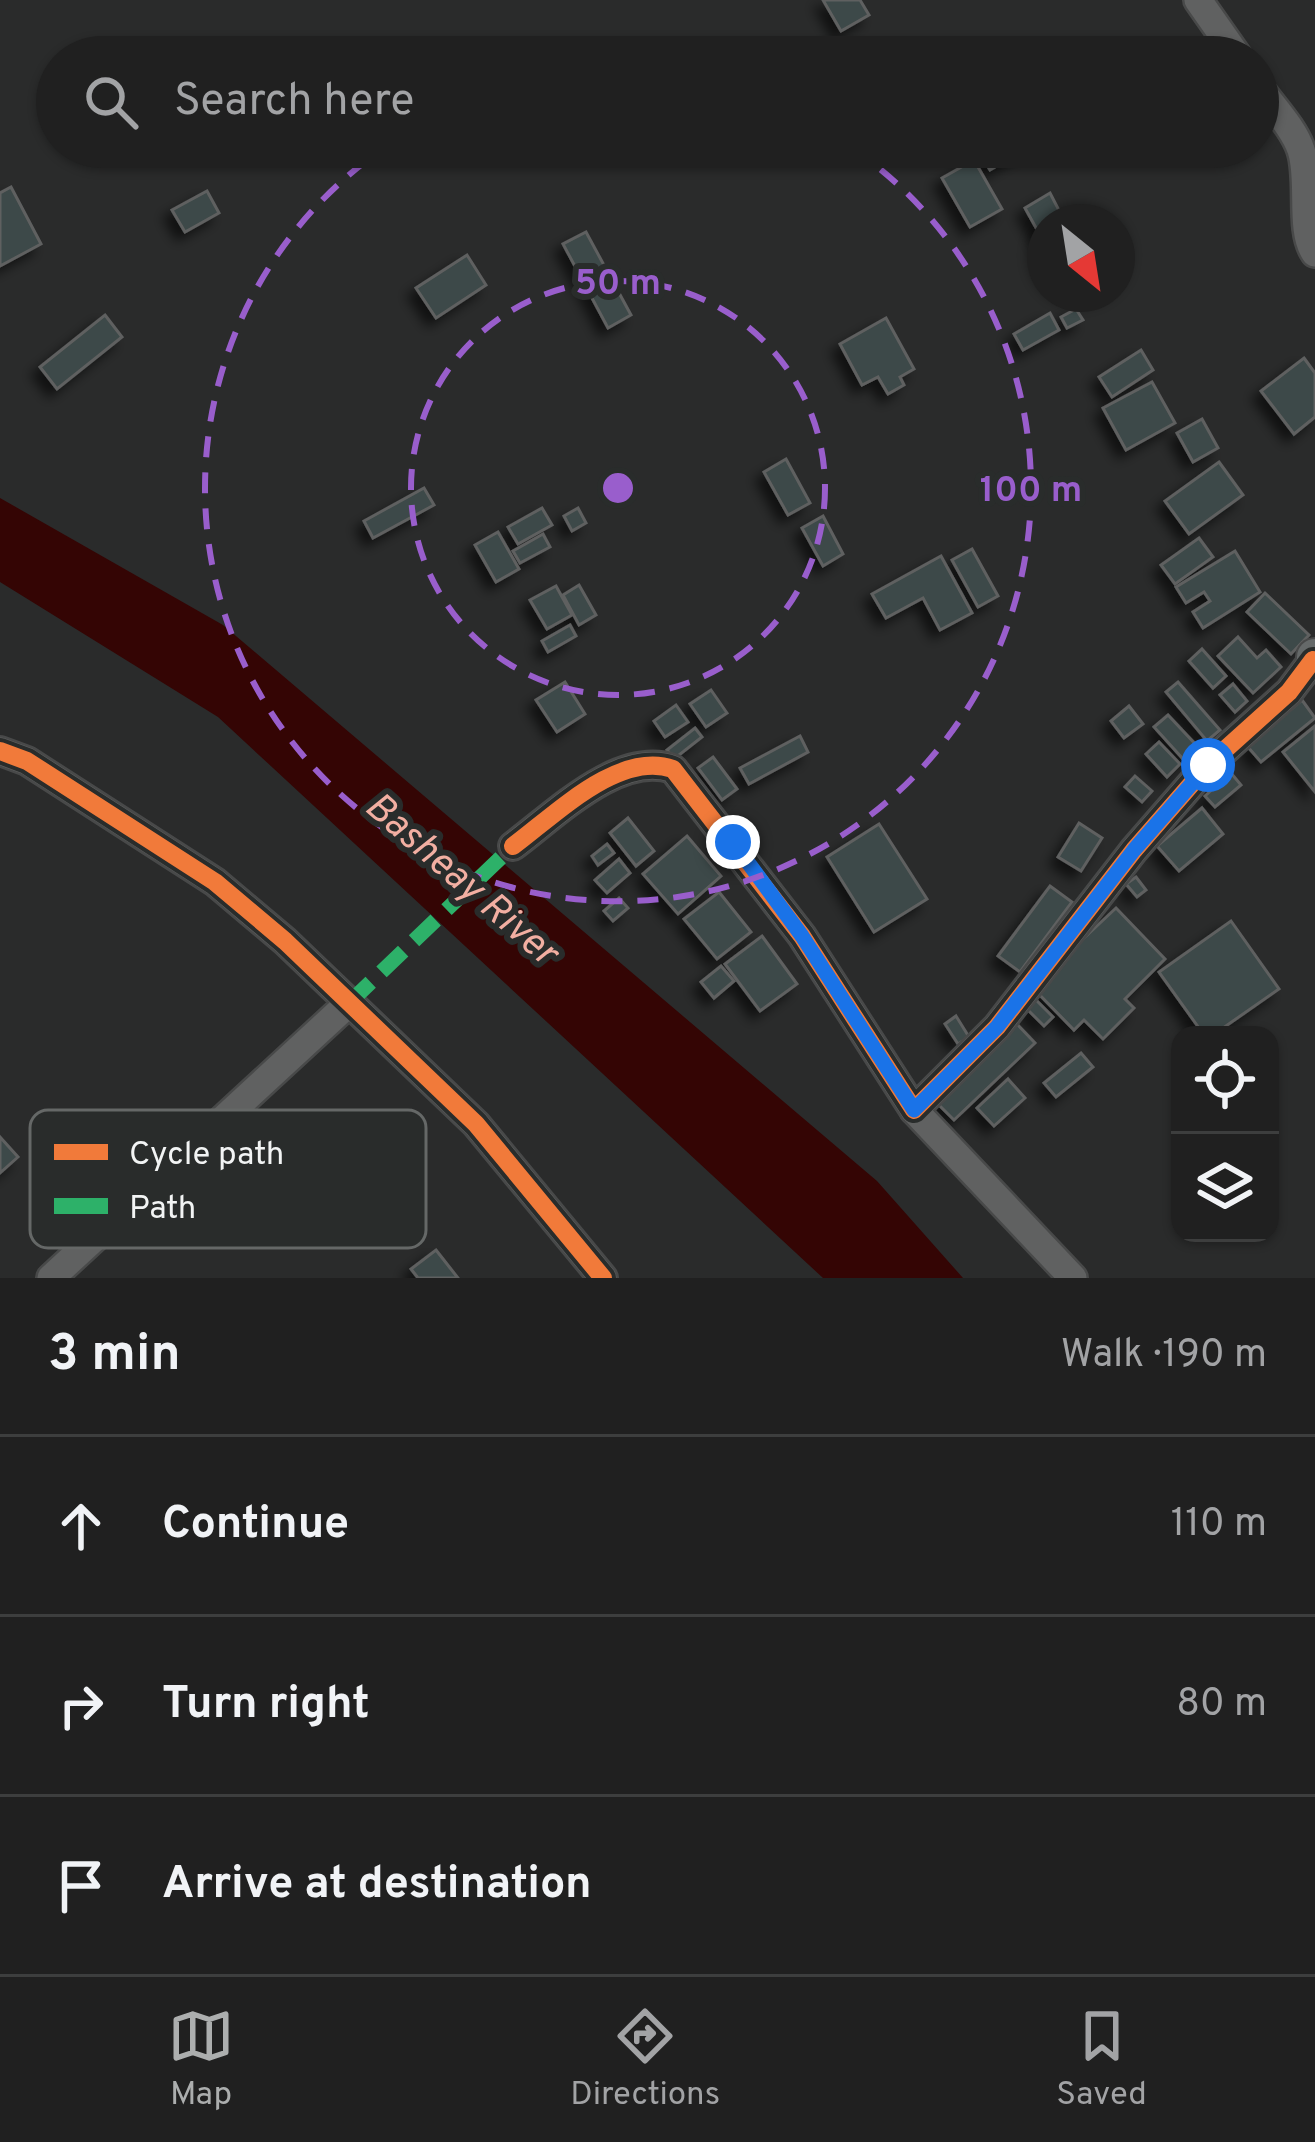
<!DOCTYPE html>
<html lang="en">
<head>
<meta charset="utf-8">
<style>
  body { margin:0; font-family:Overpass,sans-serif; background:#2d2d2d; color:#f1f3f6 }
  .controls { position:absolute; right:36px; bottom:36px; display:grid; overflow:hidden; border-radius:24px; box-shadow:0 3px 9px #0004 }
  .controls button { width:108px; height:108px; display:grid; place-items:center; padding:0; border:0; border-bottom:3px solid #3d3e3e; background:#202020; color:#f1f3f6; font:60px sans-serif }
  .compass { position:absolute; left:1027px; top:204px; width:108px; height:108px; border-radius:50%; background:#202020; box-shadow:0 3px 9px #0004; rotate:150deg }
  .stop { position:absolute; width:36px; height:36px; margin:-27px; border:9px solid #1a73e8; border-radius:50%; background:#fff }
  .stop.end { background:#1a73e8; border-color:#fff; box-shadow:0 3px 12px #0008 }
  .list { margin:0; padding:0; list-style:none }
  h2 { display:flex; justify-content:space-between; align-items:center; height:156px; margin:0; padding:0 48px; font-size:51px }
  h2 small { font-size:39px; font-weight:400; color:#a2a3a5 }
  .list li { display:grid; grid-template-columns:78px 1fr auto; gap:36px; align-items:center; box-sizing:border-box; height:180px; padding:0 48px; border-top:3px solid #3d3e3e }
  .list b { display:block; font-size:45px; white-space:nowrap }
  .list em { font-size:39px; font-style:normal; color:#a2a3a5 }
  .icon { flex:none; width:66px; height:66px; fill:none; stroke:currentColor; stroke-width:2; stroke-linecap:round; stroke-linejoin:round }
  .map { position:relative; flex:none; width:1315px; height:1278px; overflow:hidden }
  .search { position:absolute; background:#202020; box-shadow:0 3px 9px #0004; left:36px; right:36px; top:36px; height:132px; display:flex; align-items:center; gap:30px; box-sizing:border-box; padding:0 42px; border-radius:66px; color:#a2a3a5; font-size:45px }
  .sheet { height:696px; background:#202020 }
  nav { display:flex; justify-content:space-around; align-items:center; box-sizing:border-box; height:168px; border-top:3px solid #3d3e3e; background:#202020; font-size:33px; color:#a2a3a5 }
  nav a { display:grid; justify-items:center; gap:6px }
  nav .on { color:#acaeae }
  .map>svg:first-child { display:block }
  .water { fill:#340504 }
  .building { fill:#3d4948; stroke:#5f6060; stroke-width:3; filter:url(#shadow) }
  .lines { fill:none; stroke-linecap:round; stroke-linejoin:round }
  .street-casing { stroke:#484949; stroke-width:32 }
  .secondary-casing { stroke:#484949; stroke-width:40 }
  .street { stroke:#606161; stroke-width:27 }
  .secondary { stroke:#656969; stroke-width:36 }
  .quiet { stroke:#2db169; stroke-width:15; stroke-dasharray:30 15; stroke-linecap:butt }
  .cycleway-casing { stroke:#292c2b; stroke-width:26 }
  .cycleway { stroke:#f17a3a; stroke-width:18 }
  .route { stroke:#1a73e8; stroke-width:15 }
  .ring { fill:none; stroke:#995ecc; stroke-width:6; stroke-dasharray:21 15 }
  .labels { text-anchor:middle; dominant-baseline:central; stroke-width:12; stroke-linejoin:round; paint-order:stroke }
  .water-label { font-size:39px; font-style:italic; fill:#f2afa2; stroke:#292c2b }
  .key { fill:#292c2b; stroke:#656867; stroke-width:3 }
  .key-label { font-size:33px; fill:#f2f4f4 }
  .centre { fill:#995ecc; stroke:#292c2b; stroke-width:6 }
  .ring-label { font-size:36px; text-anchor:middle; font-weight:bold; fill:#995ecc; stroke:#292c2b; stroke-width:12; stroke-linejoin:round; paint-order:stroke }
</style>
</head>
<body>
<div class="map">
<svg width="1315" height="1278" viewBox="0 0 1315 1278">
  <defs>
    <filter id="shadow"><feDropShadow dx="-8" dy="8" stdDeviation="6" flood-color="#0009"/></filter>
  </defs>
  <rect width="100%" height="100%" fill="#2a2b2b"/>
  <!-- water -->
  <polygon class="water" points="0,498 223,625 877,1181 963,1278 823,1278 218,717 0,582"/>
  <!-- building -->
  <g class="building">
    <polygon points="823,0 860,0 869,15 841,31"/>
    <polygon points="995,147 1022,147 1024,150 990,170 981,155"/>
    <polygon points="974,160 1002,209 970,227 942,178"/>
    <polygon points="11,187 41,244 0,266 0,193"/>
    <polygon points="207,191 219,213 185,232 172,210"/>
    <polygon points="1050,193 1065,222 1045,222 1045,244 1025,208"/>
    <polygon points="586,232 631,315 608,328 563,244"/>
    <polygon points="467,255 486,285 436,318 416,288"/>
    <polygon points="1076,309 1083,320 1067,328 1061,317"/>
    <polygon points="1050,313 1059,330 1023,350 1014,334"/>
    <polygon points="105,315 122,337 57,389 40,367"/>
    <polygon points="886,318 914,369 900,377 904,385 888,394 878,377 862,385 840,344"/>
    <polygon points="1141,350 1153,370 1112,397 1099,377"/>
    <polygon points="1304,358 1315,373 1315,417 1294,434 1261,391"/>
    <polygon points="1152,382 1175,423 1126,450 1103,408"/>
    <polygon points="1202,419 1218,448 1193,462 1177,433"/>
    <polygon points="786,459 810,503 788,515 764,472"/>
    <polygon points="1219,462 1243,495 1189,534 1165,501"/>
    <polygon points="424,488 434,505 373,538 364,521"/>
    <polygon points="542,508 552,525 518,544 508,527"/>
    <polygon points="578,508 586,523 572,531 564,516"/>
    <polygon points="823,516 843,554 823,566 802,528"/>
    <polygon points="498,532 519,569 496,582 475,545"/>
    <polygon points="543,534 550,547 520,563 513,551"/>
    <polygon points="1199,538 1213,557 1175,584 1161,565"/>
    <polygon points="972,549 998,596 978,607 952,560"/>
    <polygon points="1235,551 1260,592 1203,628 1193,612 1210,601 1204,592 1186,603 1176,587"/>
    <polygon points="941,556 972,613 940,630 923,598 886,618 872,594"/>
    <polygon points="579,585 596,615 579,625 563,595"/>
    <polygon points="556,586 572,615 547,629 530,600"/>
    <polygon points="1265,593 1309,635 1291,654 1247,612"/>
    <polygon points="570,625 576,636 548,652 542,641"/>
    <polygon points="1238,637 1257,658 1266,650 1281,667 1253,693 1218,656"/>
    <polygon points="1202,649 1226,676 1213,688 1189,661"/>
    <polygon points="565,682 585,714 557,732 536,700"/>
    <polygon points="1178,682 1220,730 1207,741 1166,692"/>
    <polygon points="1233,684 1247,701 1235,712 1220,695"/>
    <polygon points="711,690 727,713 706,727 690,704"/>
    <polygon points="1302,700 1315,718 1261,762 1247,746"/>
    <polygon points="676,705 688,722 665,737 654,721"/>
    <polygon points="1129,706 1143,724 1124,738 1111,721"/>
    <polygon points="1168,715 1198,747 1184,760 1154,727"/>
    <polygon points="1315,726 1315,792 1283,752"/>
    <polygon points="695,728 702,737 674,759 667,750"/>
    <polygon points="800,736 808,752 749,784 740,768"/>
    <polygon points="1159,742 1180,764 1167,777 1146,754"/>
    <polygon points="713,757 737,789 722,800 698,768"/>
    <polygon points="1231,773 1241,785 1215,807 1205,796"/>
    <polygon points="1135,776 1152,791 1142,802 1125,787"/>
    <polygon points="1202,808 1223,834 1179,871 1157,846"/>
    <polygon points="628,818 654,851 636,866 610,833"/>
    <polygon points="1079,823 1102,838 1081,871 1058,857"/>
    <polygon points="879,824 927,899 874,932 827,857"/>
    <polygon points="687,836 721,876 678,914 643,874"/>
    <polygon points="607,844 614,853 598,865 592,856"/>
    <polygon points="619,859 630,873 607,893 595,880"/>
    <polygon points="1136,877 1146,890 1137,897 1126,884"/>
    <polygon points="1050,886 1072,902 1020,972 998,956"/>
    <polygon points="719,892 751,932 717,959 684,919"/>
    <polygon points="619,898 628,908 613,921 604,911"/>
    <polygon points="1116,908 1165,959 1125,999 1134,1008 1103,1039 1084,1020 1074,1030 1032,987"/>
    <polygon points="1231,921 1279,989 1213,1035 1204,1035 1159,972"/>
    <polygon points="762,936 797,984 760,1011 725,964"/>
    <polygon points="721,966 734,981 714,998 701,982"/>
    <polygon points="1035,999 1053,1017 1044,1026 1026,1008"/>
    <polygon points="956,1016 969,1037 958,1044 945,1024"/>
    <polygon points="1014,1021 1035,1043 954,1120 933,1099"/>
    <polygon points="1081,1053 1093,1067 1056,1097 1044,1083"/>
    <polygon points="1008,1079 1025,1098 994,1126 977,1108"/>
    <polygon points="0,1137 18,1157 0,1173"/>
    <polygon points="436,1250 458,1278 418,1278 411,1269"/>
  </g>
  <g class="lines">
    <defs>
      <g id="street">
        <polyline points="1198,0 1238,57"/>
        <path d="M1258 86C1271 105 1294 128 1301 150 1311 179 1299 231 1315 253"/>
        <polyline points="0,751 27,761 215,882 285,941 476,1124 603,1278"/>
        <path d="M513 846C555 815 619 750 673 769L802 936 914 1110 997 1027 1134 850 1208 765 1289 692 1313 660"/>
        <polyline points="914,1110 1073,1278"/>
        <polyline points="51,1278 349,1003"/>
      </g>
      <polyline id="secondary" points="1315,657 1315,662"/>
    </defs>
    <!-- street casing -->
    <use href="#street" class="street-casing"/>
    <!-- secondary casing -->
    <use href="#secondary" class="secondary-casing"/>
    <!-- street -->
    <use href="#street" class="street"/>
    <!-- secondary -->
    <use href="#secondary" class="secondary"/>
    <!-- quiet -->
    <polyline class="quiet" points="349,1003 513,846"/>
    <defs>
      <g id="cycleway">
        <polyline points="0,751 27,761 215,882 285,941 476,1124 603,1278"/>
        <path d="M513 846C555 815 619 750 673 769L802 936 914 1110 997 1027 1134 850 1208 765 1289 692 1313 660"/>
      </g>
    </defs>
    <!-- cycleway casing -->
    <use href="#cycleway" class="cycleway-casing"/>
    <!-- cycleway -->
    <use href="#cycleway" class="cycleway"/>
  </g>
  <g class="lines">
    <!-- route -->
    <polyline class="route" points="733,842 802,936 914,1110 997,1027 1134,850 1208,765"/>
  </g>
  <!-- distance rings -->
  <g class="ring">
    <circle cx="618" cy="488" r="207"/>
    <path d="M852 148A413 413 0 1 1 384 148"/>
  </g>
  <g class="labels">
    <!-- water labels -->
    <g class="water-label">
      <text transform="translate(460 881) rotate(41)">Basheay River</text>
    </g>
  </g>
  <!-- legend -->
  <rect x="30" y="1110" width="396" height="138" rx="18" class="key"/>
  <rect x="54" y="1144" width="54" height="16" fill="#f17a3a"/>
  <rect x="54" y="1198" width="54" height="16" fill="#2db169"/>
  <g class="key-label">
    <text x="129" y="1164">Cycle path</text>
    <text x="129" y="1218">Path</text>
  </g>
  <circle cx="618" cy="488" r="18" class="centre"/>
  <g class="ring-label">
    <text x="618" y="294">50 m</text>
    <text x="1031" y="501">100 m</text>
  </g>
</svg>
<div class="controls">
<button><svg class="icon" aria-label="locate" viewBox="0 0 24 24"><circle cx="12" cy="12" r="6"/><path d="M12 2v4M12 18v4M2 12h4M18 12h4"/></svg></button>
<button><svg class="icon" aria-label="layers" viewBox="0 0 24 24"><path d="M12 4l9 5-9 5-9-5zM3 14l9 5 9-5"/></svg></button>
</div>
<svg class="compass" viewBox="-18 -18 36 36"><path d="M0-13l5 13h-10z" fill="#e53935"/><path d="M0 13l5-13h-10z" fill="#a2a3a5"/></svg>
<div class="stop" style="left:1208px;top:765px"></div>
<div class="stop end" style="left:733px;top:842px"></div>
<div class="search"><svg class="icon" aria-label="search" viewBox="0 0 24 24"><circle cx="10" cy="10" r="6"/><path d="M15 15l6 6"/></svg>Search here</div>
</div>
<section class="sheet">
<h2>3 min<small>Walk · 190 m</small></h2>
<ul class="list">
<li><svg class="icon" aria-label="ahead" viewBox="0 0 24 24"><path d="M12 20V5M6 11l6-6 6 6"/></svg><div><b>Continue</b></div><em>110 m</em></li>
<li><svg class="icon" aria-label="right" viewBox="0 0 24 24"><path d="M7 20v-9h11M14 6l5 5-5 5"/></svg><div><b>Turn right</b></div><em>80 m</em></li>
<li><svg class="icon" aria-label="arrive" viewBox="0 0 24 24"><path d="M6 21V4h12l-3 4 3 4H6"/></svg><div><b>Arrive at destination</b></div></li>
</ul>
</section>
<nav>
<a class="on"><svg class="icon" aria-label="map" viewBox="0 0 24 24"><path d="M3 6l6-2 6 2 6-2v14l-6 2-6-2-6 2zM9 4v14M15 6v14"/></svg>Map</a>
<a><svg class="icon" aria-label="directions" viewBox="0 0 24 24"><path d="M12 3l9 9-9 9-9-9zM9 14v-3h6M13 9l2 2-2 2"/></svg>Directions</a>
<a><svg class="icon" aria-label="saved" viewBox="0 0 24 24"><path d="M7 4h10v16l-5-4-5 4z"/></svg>Saved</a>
</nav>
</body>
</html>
